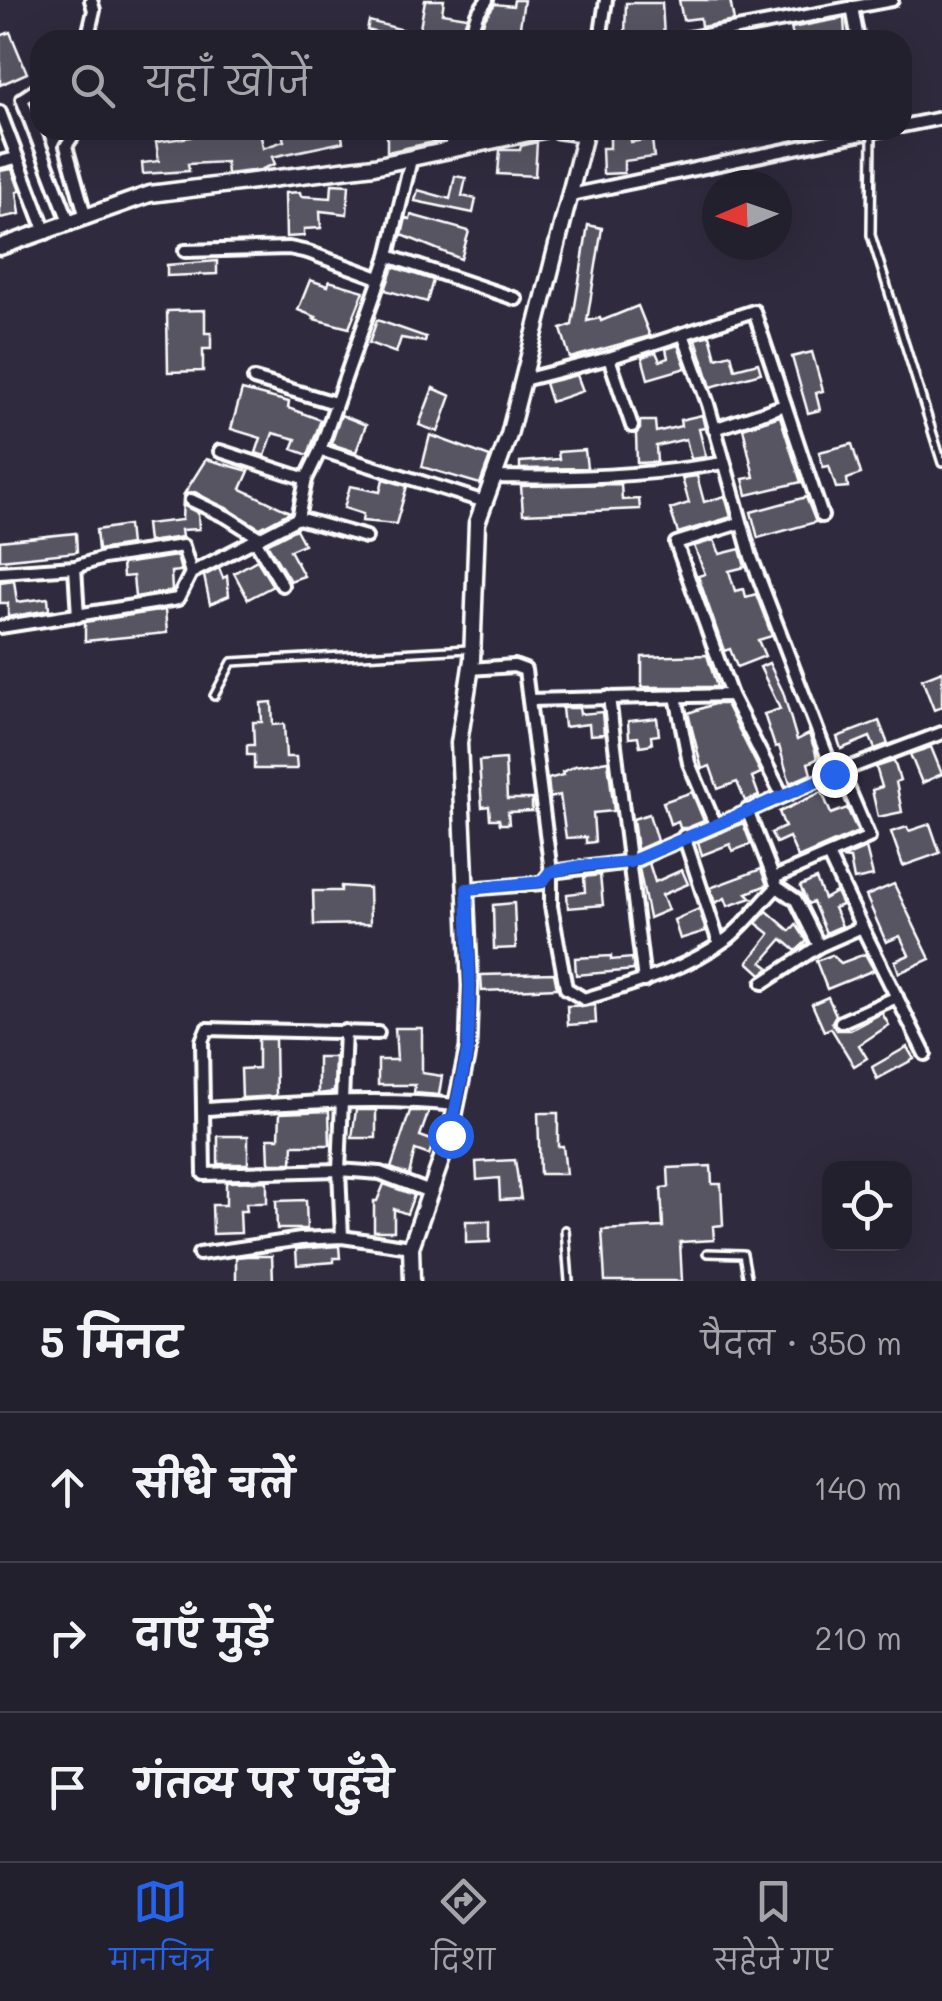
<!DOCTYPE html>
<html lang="hi">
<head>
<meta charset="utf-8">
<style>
  body { margin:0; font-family:Mali,"Playpen Sans Deva",sans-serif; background:#2f2d3a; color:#f1f3f6 }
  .controls { position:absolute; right:30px; bottom:30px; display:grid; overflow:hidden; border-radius:20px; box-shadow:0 10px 40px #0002 }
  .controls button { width:90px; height:90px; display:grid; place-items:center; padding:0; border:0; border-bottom:2px solid #403e4a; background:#23202e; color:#f1f3f6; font:50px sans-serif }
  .compass { position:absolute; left:702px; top:170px; width:90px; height:90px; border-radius:50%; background:#23202e; box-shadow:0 10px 40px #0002; rotate:268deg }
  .stop { position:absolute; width:30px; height:30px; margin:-22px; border:8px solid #2563eb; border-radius:50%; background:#fff }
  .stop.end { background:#2563eb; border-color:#fff; box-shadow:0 2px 10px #0008 }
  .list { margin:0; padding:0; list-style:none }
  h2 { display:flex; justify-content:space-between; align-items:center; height:130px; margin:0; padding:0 40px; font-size:42px }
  h2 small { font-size:32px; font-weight:400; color:#a3a3aa }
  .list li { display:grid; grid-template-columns:65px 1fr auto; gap:30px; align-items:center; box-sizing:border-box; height:150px; padding:0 40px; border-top:2px solid #403e4a }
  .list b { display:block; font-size:38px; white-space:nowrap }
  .list em { font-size:32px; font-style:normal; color:#a3a3aa }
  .icon { flex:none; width:55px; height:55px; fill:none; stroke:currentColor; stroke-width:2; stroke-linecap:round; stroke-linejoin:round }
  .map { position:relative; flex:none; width:942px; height:1281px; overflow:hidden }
  .search { position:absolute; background:#23202e; box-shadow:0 10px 40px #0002; left:30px; right:30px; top:30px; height:110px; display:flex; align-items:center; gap:25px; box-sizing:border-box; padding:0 35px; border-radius:30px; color:#a3a3aa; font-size:38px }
  .sheet { height:580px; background:#23202e }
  nav { display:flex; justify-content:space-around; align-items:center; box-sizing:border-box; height:140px; border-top:2px solid #403e4a; background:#23202e; font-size:28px; color:#a3a3aa }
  nav a { display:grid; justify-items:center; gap:5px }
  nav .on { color:#2563eb }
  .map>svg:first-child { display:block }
  .building { fill:#595564; stroke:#fff; stroke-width:2.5 }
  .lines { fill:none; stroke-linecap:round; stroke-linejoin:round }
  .lane-casing { stroke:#fff; stroke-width:12 }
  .street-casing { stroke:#fff; stroke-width:18 }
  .secondary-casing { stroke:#fff; stroke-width:21 }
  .lane { stroke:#2f2a3d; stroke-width:5 }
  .street { stroke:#2f2a3d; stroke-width:10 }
  .secondary { stroke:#2f2a3d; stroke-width:14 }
  .route { stroke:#2563eb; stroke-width:12 }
</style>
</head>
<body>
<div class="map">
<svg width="942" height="1281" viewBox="0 0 942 1281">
  <rect width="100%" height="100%" fill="#2f2a3d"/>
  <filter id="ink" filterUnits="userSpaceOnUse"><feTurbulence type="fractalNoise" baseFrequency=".01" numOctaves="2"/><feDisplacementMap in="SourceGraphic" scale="20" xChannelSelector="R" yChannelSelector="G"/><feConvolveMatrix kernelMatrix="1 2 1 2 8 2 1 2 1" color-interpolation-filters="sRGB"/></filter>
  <g filter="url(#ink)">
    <!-- building -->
    <g class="building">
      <polygon points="425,0 444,0 442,13 467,17 462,32 440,28 439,40 377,40 379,33 367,30 369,21 419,34"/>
      <polygon points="514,0 524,0 518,40 481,40 479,35 485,18 495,4 513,6"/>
      <polygon points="679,0 730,0 734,21 701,27 700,18 683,20"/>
      <polygon points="626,3 662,3 664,37 625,36"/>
      <polygon points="844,18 845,35 819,37 819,40 794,40 791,28"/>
      <polygon points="10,32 27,73 0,85 0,36"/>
      <polygon points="260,130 263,148 284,141 281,130 341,130 343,142 272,157 275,164 260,170 227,174 226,162 188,164 189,171 143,174 142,163 159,161 156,142 191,137 191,132"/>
      <polygon points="387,130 444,130 443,140 387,152"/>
      <polygon points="610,130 631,130 631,142 652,139 654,157 624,161 624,173 603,174 602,148 610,148"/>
      <polygon points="537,142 535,176 498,174 500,150 520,150 521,146"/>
      <polygon points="12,169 20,191 17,192 20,214 0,218 0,171"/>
      <polygon points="455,176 466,178 462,196 476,199 473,213 415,201 418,190 450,199"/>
      <polygon points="332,184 349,185 347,214 320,211 321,228 304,229 304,236 286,237 285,193 300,192 301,196 331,198"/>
      <polygon points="411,215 469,231 461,259 402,235 406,218 410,219"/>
      <polygon points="588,225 602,228 587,321 600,318 601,321 638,306 650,336 570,358 561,329 572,325"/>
      <polygon points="217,261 217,274 167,276 167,265"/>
      <polygon points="393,267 433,280 427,302 385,290"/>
      <polygon points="310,280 328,286 329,281 364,291 349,328 314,319 316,317 298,310"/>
      <polygon points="205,310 205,333 211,333 211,349 203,349 203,371 168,372 167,311"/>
      <polygon points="377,320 426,337 425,342 401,338 396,353 369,343"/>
      <polygon points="710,335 716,358 731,354 735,369 758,363 761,373 711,387 696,339"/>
      <polygon points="678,345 686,368 648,379 642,357 656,352 660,361 668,358 666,349"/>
      <polygon points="812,352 823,391 816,393 820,410 808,413 792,357"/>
      <polygon points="577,375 583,391 551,402 545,383"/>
      <polygon points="433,388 451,396 438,432 419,425"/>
      <polygon points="242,390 289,402 288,408 321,420 308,455 292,449 296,439 273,433 265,456 256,453 261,438 231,429"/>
      <polygon points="341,415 366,425 356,452 331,444"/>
      <polygon points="702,415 705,428 699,429 706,457 691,459 686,439 656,446 657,462 637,463 636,434 640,429 640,421 655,421 656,432 681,426 680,420"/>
      <polygon points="780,416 801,482 747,495 743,479 754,477 743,428"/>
      <polygon points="430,435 490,457 480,484 422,467"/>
      <polygon points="852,444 861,474 847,479 848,487 836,488 829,466 823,467 819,452"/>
      <polygon points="585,450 587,468 520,469 520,462 559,459 558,452"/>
      <polygon points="206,459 249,471 241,489 290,512 260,528 195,492 184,494"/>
      <polygon points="697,476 704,502 725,496 731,517 678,533 670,509 689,503 682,478"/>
      <polygon points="383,479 407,486 396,524 362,521 363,514 344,508 350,486 380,492"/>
      <polygon points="621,484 622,500 639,499 640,509 523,514 521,486"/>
      <polygon points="806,497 816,522 758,538 751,512"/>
      <polygon points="183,498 184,506 198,513 199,529 181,530 182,537 148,542 146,524 182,520"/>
      <polygon points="128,525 130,545 98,550 96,530"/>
      <polygon points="296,529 304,544 290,550 304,576 290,581 267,544"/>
      <polygon points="76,533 77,552 0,560 0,541"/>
      <polygon points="714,540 720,554 740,549 745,567 729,571 735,591 744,589 746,597 756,594 772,636 758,640 765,656 737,667 730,649 724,651 698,576 705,574 694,546"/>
      <polygon points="177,556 181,571 171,572 172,591 135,597 133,576 123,577 122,564"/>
      <polygon points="257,560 273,586 248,599 234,573"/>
      <polygon points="219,568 223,578 227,576 229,596 210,604 204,576"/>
      <polygon points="14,580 17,602 48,598 49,610 8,617 8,603 0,603 0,582"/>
      <polygon points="165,610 167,633 85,641 85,622"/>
      <polygon points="707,655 717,687 642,687 642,657"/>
      <polygon points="769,663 783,692 797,740 809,734 815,750 817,759 808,763 811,774 790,783 779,746 775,747 764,714 780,709 760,667"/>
      <polygon points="942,671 942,707 934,710 922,679"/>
      <polygon points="272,702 273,725 284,724 286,757 296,757 297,769 254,769 254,755 247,755 247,745 254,745 253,722 262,722 261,703"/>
      <polygon points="714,704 726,704 761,773 752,777 759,796 745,801 737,782 718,789 710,766 702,769 688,713"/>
      <polygon points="562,708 579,708 580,714 602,712 604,734 590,735 589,724 564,727"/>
      <polygon points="657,718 659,735 651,736 652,744 640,746 638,737 629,738 628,721"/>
      <polygon points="879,721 888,744 875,749 870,737 841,749 837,737"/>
      <polygon points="931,747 942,774 922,783 910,754"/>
      <polygon points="505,759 507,799 532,799 532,811 508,812 509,824 500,824 499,819 490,819 489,806 482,807 479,761"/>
      <polygon points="608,761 614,811 593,813 595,842 586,843 586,837 566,838 560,795 550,798 548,779 563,775 562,772 575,766"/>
      <polygon points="894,761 900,780 896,782 902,812 878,817 872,790 882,787 876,767"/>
      <polygon points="692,792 704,821 687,828 680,828 678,821 670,824 663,802"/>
      <polygon points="822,792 831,814 847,808 858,832 798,858 789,837 776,843 771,833 785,827 779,812"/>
      <polygon points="649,814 657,841 637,850 633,819"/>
      <polygon points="743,823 751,844 733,851 730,844 702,855 698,842"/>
      <polygon points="930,824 940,853 903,866 891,832 907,827 909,831"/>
      <polygon points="866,848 873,876 854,880 850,859 842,858"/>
      <polygon points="649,863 655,882 682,870 688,884 662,895 668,910 649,918 639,868"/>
      <polygon points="761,869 767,885 747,893 752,898 728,906 725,898 715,903 710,888"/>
      <polygon points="600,875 603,905 568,908 567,894 585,892 584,877"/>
      <polygon points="816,879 824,899 836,892 842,905 834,908 842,926 826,933 813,902 808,904 800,886"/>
      <polygon points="894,884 930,959 899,973 895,961 909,955 900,936 886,942 866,896"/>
      <polygon points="341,886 369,888 370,924 314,925 313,891 341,891"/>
      <polygon points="514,903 516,948 494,949 493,905"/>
      <polygon points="699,909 706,931 680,939 674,920"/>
      <polygon points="767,911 790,931 796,924 807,941 796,951 782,939 762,962 770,968 761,974 748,962 770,934 756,923"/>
      <polygon points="865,954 874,970 827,989 816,961 832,955 841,963"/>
      <polygon points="611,956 611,960 632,958 634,970 576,975 575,958"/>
      <polygon points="554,973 557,988 482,991 481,975"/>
      <polygon points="828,997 836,1015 832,1022 837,1030 850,1030 882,1013 889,1025 859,1045 867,1058 854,1066 831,1028 824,1031 812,1004"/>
      <polygon points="595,1005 596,1023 568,1025 567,1006"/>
      <polygon points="395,1028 422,1028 422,1073 442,1076 439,1095 414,1093 415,1085 378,1085 378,1060 397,1060"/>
      <polygon points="258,1039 275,1039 276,1096 242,1098 241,1069 258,1068"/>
      <polygon points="907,1047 914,1059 877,1079 872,1067"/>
      <polygon points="318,1057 335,1057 334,1092 318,1094"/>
      <polygon points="356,1110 376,1110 376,1138 352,1138"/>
      <polygon points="329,1111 330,1145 293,1145 292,1163 269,1163 268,1138 279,1138 280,1113"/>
      <polygon points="410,1111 429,1111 420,1136 434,1141 429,1155 415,1150 409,1175 391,1168"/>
      <polygon points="538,1113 558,1113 558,1146 563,1146 566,1174 540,1174"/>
      <rect x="218" y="1136" width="30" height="28"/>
      <polygon points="515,1160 521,1199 500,1200 499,1178 477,1180 476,1162"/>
      <polygon points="711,1166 712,1184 721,1184 723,1225 713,1226 714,1240 680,1242 682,1281 605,1281 602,1230 663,1227 661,1188 669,1187 668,1168"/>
      <polygon points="267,1181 267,1203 246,1203 247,1211 240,1211 241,1233 213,1234 212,1205 226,1205 226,1182"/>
      <polygon points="384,1184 414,1195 407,1214 394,1209 394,1231 374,1231 374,1201 377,1201"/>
      <polygon points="306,1200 307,1229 277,1229 276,1201"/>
      <polygon points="466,1221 490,1221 490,1242 466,1243"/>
      <polygon points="339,1246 340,1258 334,1258 334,1262 297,1265 296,1249"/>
      <polygon points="248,1256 272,1256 273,1281 236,1281 236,1257"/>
    </g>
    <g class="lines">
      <defs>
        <g id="lane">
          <polyline points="872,132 871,235 942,463"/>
          <polyline points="214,696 232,662 469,649"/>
          <polyline points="565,1230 569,1281"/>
          <polyline points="707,1253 743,1254 748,1281"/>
        </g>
        <g id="street">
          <polyline points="852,7 858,40"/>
          <polyline points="87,40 94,10 91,0"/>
          <polyline points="468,40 477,14 487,0"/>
          <polyline points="600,40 606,0"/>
          <polyline points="678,40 892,0"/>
          <polyline points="40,87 22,99 70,224"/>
          <polyline points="0,112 46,233"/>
          <polyline points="902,126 942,118"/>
          <polyline points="77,130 66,146 86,218"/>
          <polyline points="450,151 453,130"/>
          <polyline points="0,162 16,158"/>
          <polyline points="571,195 881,130"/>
          <polyline points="185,251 289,248 308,252 379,278"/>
          <polyline points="388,256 516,299"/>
          <polyline points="683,334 708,404 751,557 834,774"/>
          <polyline points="609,358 632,426"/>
          <polyline points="254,379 335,403"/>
          <polyline points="523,380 609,358 754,311 822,516"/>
          <polyline points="714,429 785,405"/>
          <polyline points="320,450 485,502"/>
          <polyline points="220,451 306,479"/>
          <path d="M494 477C571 479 647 476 723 463"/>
          <polyline points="191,500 227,517 260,538"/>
          <polyline points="298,518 366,537"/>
          <polyline points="740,523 676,543 731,695 782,795"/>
          <polyline points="255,540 282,585"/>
          <polyline points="75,567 78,616"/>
          <polyline points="0,572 75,567 103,558 183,546 191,573"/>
          <polyline points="0,627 178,599 191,573 298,518 306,479 320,450 388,256 411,159"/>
          <path d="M470 669 514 666 525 670 551 872V906L566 988 584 999C634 984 685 970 728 938 746 924 761 903 777 887"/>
          <polyline points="676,696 689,763 715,824"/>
          <polyline points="609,697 644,981"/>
          <polyline points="529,700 731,695"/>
          <polyline points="747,810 777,887 796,900 819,946"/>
          <polyline points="684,836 719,943"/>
          <polyline points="828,855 862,927"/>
          <polyline points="774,878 869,837 841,771"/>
          <polyline points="467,889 542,883 551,872 630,862 841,771 942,733"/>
          <polyline points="763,983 819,946 862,927 925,1054"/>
          <polyline points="841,1022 897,997"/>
          <polyline points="378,1033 207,1029 202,1041 204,1174 339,1170 380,1173 430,1192"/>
          <path d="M205 1109C288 1104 373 1096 456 1105"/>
          <polyline points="342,1237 339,1170 345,1031"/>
          <polyline points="199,1254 301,1239 342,1237 411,1247"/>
        </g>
        <g id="secondary">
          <polyline points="0,247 150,194 374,166 543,130"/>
          <polyline points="412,1281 411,1247 450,1135 468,1048 470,986 459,743 472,660 477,523 509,435 585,134 557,130"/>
        </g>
      </defs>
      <!-- lane casing -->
      <use href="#lane" class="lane-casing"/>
      <!-- street casing -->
      <use href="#street" class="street-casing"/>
      <!-- secondary casing -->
      <use href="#secondary" class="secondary-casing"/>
      <!-- lane -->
      <use href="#lane" class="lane"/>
      <!-- street -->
      <use href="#street" class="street"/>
      <!-- secondary -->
      <use href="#secondary" class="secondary"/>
    </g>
  </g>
  <g class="lines" filter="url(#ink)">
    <!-- route -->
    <polyline class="route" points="450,1135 468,1048 470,986 467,889 542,882 550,872 581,866 630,862 834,774"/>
  </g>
</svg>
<div class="controls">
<button><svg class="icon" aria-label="locate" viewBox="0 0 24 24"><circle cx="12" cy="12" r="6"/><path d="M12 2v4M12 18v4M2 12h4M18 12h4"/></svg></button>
</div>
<svg class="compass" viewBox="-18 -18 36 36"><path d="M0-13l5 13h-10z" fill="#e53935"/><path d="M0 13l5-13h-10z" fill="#a3a3aa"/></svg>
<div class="stop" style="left:450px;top:1135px"></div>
<div class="stop end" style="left:834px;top:774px"></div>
<div class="search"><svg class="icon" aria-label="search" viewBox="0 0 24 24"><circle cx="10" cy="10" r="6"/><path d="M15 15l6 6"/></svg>यहाँ खोजें</div>
</div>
<section class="sheet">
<h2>5 मिनट<small>पैदल · 350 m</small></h2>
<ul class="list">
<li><svg class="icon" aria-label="ahead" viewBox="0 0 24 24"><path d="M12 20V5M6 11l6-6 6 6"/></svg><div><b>सीधे चलें</b></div><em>140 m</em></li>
<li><svg class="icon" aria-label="right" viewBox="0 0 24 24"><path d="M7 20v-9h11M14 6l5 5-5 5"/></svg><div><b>दाएँ मुड़ें</b></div><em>210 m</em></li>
<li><svg class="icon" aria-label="arrive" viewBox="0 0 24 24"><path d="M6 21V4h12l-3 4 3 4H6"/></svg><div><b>गंतव्य पर पहुँचे</b></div></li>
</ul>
</section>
<nav>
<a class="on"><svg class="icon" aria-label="map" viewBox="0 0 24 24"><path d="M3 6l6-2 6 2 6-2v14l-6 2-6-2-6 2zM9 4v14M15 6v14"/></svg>मानचित्र</a>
<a><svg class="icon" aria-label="directions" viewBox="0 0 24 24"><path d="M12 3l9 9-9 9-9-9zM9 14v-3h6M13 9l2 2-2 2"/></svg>दिशा</a>
<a><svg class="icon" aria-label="saved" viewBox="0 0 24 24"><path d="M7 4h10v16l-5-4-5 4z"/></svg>सहेजे गए</a>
</nav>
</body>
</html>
